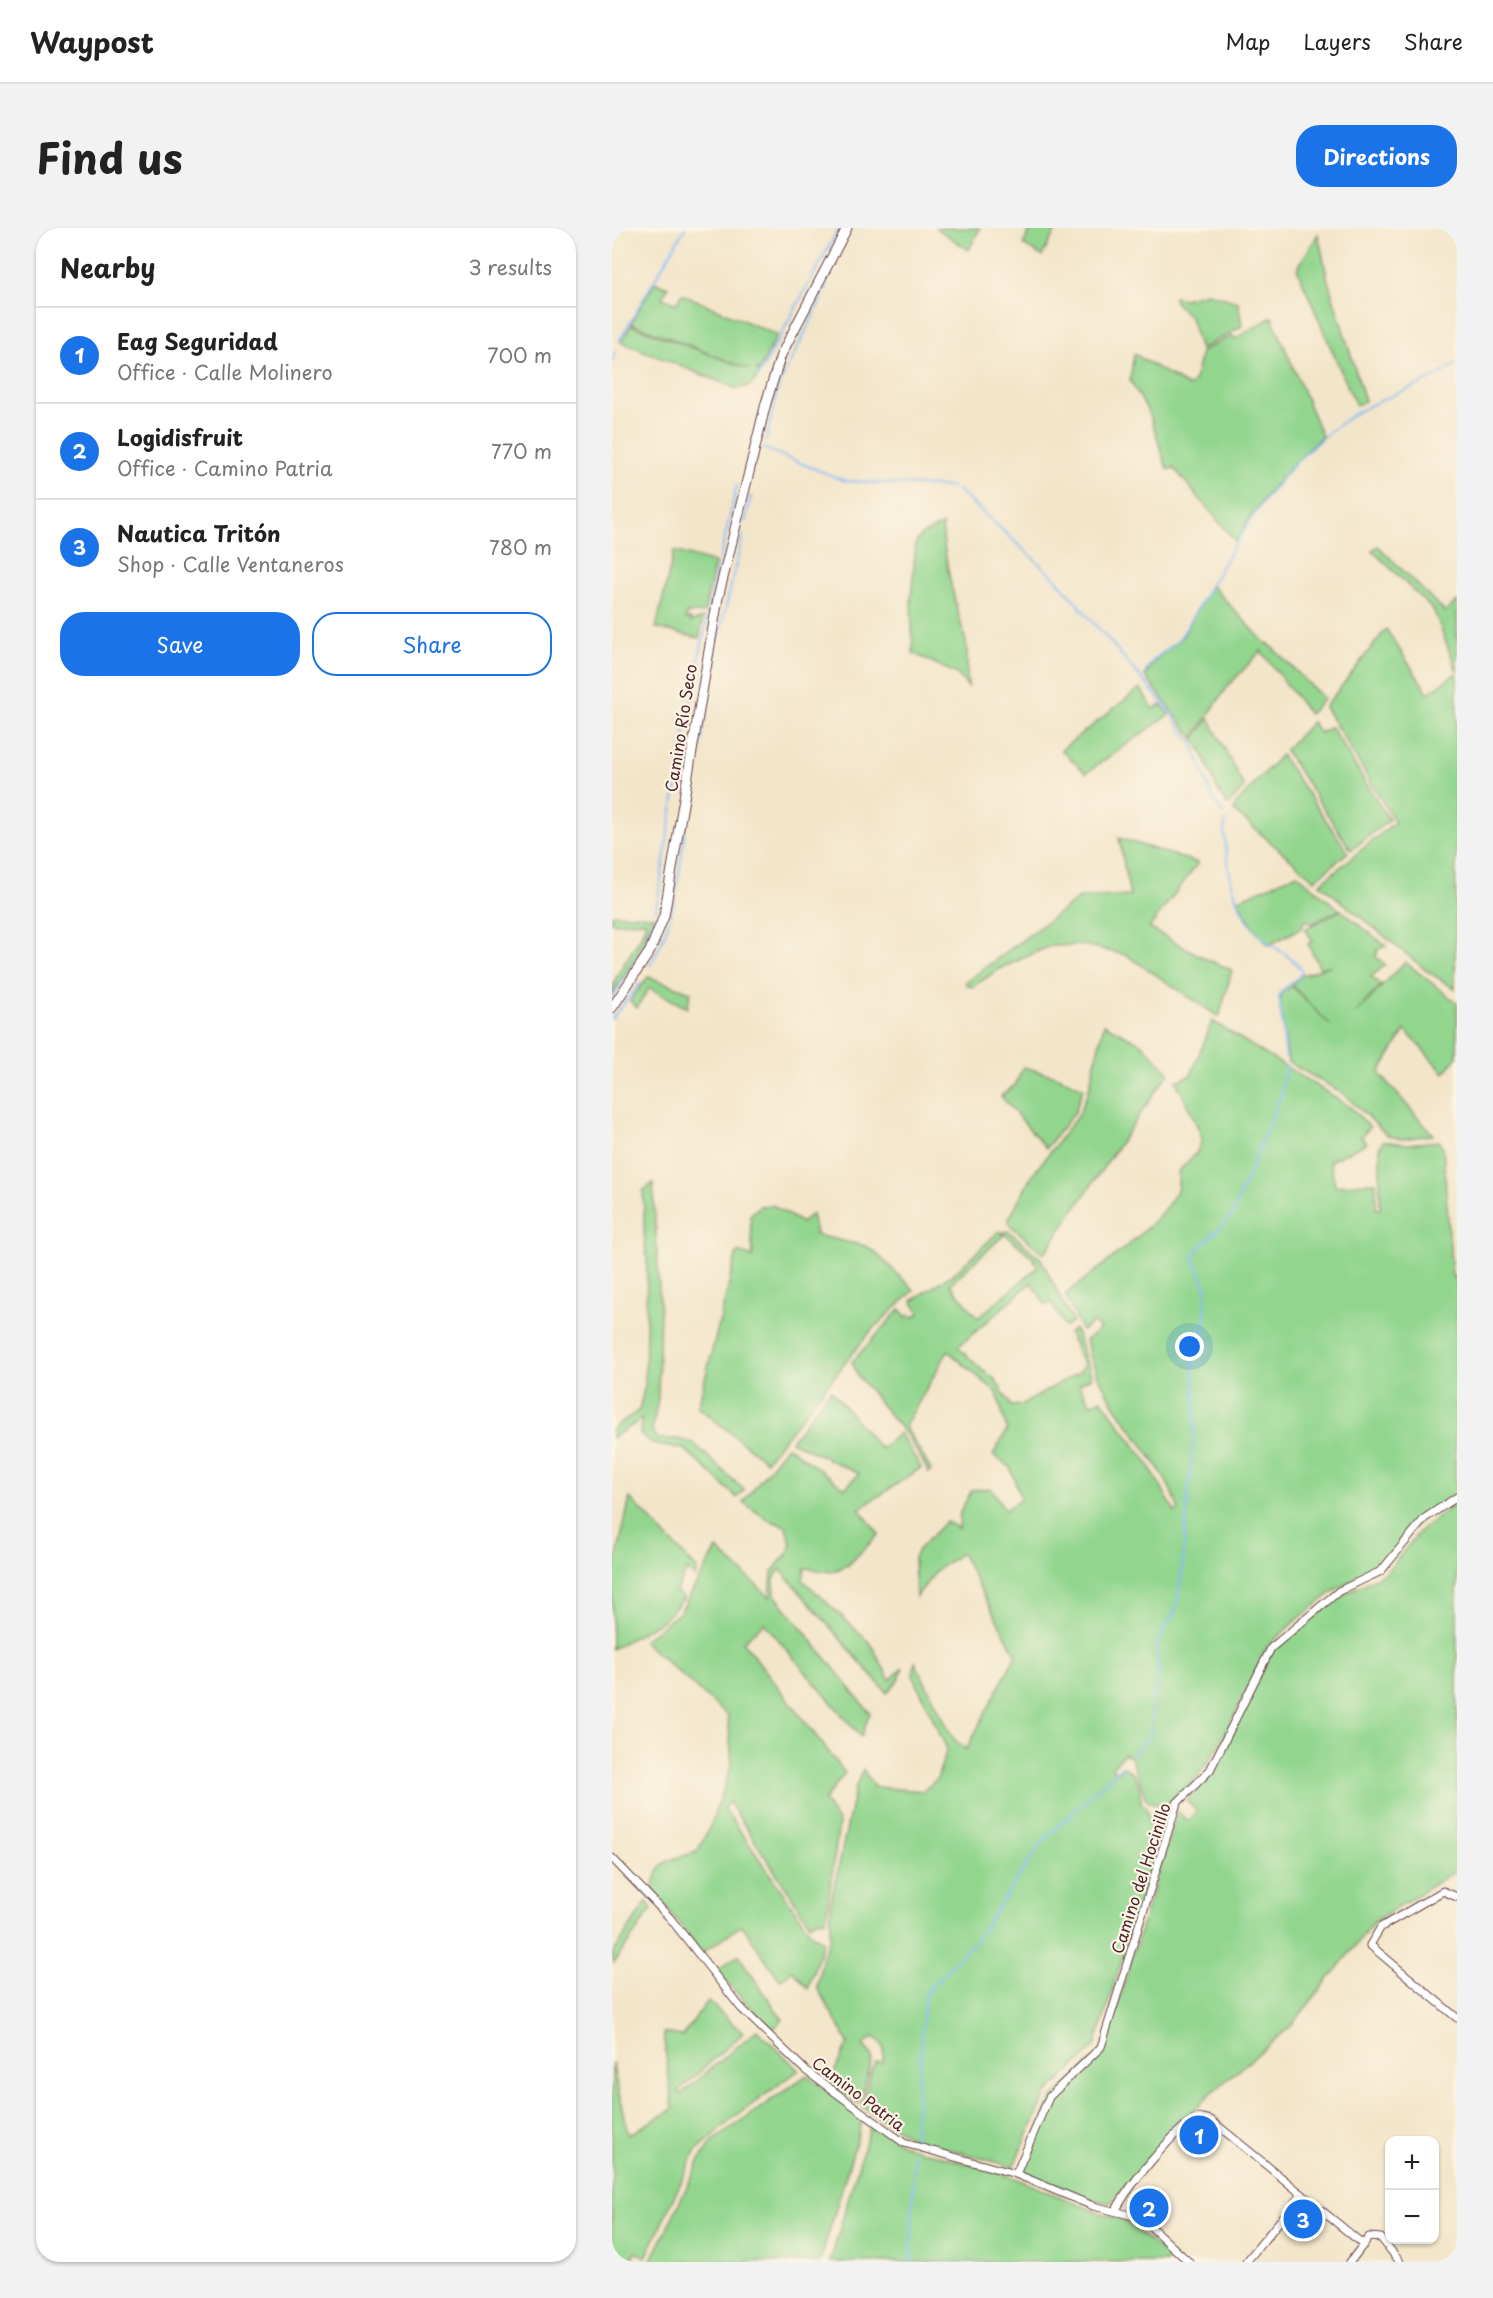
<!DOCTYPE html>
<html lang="en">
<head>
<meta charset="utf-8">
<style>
  body { margin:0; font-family:"Playpen Sans",sans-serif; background:#f2f2f2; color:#222 }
  .controls { position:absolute; right:18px; bottom:18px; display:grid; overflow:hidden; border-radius:12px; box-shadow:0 2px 4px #0004 }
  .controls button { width:54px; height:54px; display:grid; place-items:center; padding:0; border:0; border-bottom:2px solid #e0e0e0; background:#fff; color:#222; font:30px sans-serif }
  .you { position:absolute; left:578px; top:1119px; width:21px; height:21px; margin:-15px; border:4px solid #fff; border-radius:50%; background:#1a73e8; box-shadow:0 0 0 9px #1a73e833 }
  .badge { display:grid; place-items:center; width:39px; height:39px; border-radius:50%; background:#1a73e8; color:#fff; font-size:20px; font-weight:700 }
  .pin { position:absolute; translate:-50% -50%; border:3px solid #fff; box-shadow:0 2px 6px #0006 }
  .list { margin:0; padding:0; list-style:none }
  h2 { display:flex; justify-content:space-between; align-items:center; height:78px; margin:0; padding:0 24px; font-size:26px }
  h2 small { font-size:20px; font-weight:400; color:#767676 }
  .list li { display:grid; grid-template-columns:39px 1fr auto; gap:18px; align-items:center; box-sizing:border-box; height:96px; padding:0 24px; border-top:2px solid #e0e0e0 }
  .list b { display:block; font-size:22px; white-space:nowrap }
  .list p { margin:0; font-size:20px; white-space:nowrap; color:#767676 }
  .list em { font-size:20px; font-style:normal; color:#767676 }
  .actions { display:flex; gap:12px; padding:18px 24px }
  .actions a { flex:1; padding:14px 0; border:2px solid #1a73e8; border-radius:24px; text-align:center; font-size:21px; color:#1a73e8 }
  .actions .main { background:#1a73e8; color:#fff }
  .map { position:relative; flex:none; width:845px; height:2034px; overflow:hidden; border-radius:24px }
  header { display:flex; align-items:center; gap:36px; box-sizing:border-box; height:84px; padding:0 30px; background:#fff; border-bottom:2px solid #e0e0e0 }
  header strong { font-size:28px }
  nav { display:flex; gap:33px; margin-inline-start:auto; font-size:21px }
  .intro { display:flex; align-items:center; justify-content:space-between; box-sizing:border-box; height:144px; padding:0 36px }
  h1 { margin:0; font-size:42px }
  .button { padding:15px 27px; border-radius:24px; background:#1a73e8; color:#fff; font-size:21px; font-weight:700 }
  main { display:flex; gap:36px; padding:0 36px }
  aside { flex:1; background:#fff; border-radius:24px; box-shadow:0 2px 4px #0004 }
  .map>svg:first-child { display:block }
  .green { fill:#92d68e; stroke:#6e7a5c; stroke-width:1.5 }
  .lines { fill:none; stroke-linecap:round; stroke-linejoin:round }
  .stream { stroke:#87bbf6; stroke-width:2 }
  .street-casing { stroke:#633d43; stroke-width:9 }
  .secondary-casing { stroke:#633d43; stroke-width:11 }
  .street { stroke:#fff; stroke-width:7 }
  .secondary { stroke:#fff; stroke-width:9 }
  .labels { text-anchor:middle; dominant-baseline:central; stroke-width:4.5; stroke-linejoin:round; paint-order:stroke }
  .street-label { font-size:16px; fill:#4a1f2b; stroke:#fcf5e5 }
</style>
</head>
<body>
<header>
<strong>Waypost</strong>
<nav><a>Map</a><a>Layers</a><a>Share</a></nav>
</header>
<div class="intro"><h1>Find us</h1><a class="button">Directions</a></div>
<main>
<aside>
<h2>Nearby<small>3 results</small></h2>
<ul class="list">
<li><span class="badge">1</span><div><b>Eag Seguridad</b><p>Office · Calle Molinero</p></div><em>700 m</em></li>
<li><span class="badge">2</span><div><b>Logidisfruit</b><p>Office · Camino Patria</p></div><em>770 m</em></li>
<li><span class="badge">3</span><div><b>Nautica Tritón</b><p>Shop · Calle Ventaneros</p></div><em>780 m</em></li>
</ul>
<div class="actions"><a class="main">Save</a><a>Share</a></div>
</aside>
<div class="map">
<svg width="845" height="2034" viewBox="0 0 845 2034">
  <rect width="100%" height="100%" fill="#fcf5e5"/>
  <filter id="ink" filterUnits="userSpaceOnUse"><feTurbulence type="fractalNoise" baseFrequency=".0167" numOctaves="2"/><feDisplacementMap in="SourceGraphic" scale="12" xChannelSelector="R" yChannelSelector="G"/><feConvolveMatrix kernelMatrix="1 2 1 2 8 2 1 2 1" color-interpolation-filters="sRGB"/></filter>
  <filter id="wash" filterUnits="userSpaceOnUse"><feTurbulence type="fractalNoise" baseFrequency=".008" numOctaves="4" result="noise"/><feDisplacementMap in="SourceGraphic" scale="24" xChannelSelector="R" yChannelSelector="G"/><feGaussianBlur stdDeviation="1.35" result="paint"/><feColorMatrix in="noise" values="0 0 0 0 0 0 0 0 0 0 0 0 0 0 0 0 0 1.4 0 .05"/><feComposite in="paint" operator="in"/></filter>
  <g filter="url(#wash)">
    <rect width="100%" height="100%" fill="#f3e5c9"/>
    <!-- green -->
    <g class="green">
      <polygon points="324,0 368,0 357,22"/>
      <polygon points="419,0 445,0 430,28 411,17"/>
      <polygon points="706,6 716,53 753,173 744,178 685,41"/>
      <path d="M43 54 56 59 50 70 64 76 70 66 165 107 148 141 144 143H148C143 156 137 160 123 160L9 114 19 97 137 141 19 95Z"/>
      <polygon points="595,65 626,74 630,98 588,122 578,89 563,74 562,69 572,71"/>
      <path d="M660 89 710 208C676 241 646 272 624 314L561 239 558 242 555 240 538 187 518 152 522 126 577 159 583 152 589 124 620 107 623 111Z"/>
      <path d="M330 297C333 337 342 371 353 410 358 426 352 444 357 460L345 446 301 425 299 372 304 314 309 307Z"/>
      <polygon points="766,318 833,384 845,373 845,443 822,383 760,322"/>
      <polygon points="62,323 103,335 92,385 75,385 74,391 79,391 79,394 91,390 87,410 44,400"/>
      <polygon points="599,357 654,416 656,415 712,471 697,486 649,423 616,458 581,510 533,448 544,431 570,409"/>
      <polygon points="774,401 816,465 845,445 843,761 815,743 708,656 783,594 713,479"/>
      <polygon points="528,460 541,481 549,477 558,486 474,545 449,522"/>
      <path d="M597 490 632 559 616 577C599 558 598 532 582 511Z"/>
      <polygon points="700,494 708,505 719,499 777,592 739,622 673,522"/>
      <polygon points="669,527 736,624 703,652 622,583 623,577"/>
      <polygon points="507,610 586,635 537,700 594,731 620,742 607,789 514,727 472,717 438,718 389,740 360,759 354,757 354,754 463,673 470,669 518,668"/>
      <polygon points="685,646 728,682 699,696 696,692 690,695 691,699 657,717 644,704 625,672"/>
      <polygon points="729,682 774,718 764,722 766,725 763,728 773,737 759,749 769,757 744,785 793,734 845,775 845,830 832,845 793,802 767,845 821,907 789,911 775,907 732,866 676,834 668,779 669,765 680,758 718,797 680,757 688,748 720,737 708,740 696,716 701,713 693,701"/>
      <path d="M0 686 41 688 28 723 0 766C0 743 28 720 33 696V693L0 695Z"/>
      <polygon points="36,749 79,764 75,780 37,760 25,780 18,773"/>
      <path d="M600 793 737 878 758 899 749 909 755 915 718 933 723 958 764 954V981H768V918L771 913 795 916 826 913 831 919 840 1049H845L843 1254 845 1265 808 1291 772 1336 725 1361 682 1394 655 1419 608 1516 587 1547 557 1580 535 1573 519 1529 512 1526 500 1539 502 1543H507L510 1539C526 1544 529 1560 529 1575L534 1579 542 1609 552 1597 483 1818 435 1865 401 1939 299 1910 250 1879 259 1843 264 1834H270C274 1823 272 1816 262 1809L251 1817 259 1826 260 1831 248 1874 244 1876 217 1855 236 1815 205 1759 211 1727 218 1709 219 1675 243 1561 251 1541 262 1559 311 1563 325 1551 335 1521 301 1448 303 1434 341 1510 354 1522 404 1427 349 1325 324 1343 304 1369 302 1330 306 1322 334 1293 347 1301 348 1284 360 1262 379 1260 393 1282 409 1271 398 1239 381 1227 395 1202 385 1165 336 1123 293 1198 319 1242 317 1245 296 1209 246 1148 240 1134 288 1081 294 1089 298 1086 300 1090 308 1085 300 1073 344 1044 387 1003 392 1007 338 1056 366 1090 426 1039 420 1029 391 1004 397 1003 429 1031 461 1094 453 1099 439 1074 433 1077 420 1054 346 1119 370 1142 383 1151 399 1178 410 1177 469 1143 472 1137 457 1105 463 1101 480 1149 467 1156 479 1177 489 1171 535 1234 563 1284 567 1282C546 1220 487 1178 474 1112L488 1101 481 1094 470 1103 453 1067C485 1041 547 999 565 962 567 957 566 950 566 944L585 924 590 912C585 891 572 873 564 853L579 847Z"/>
      <polygon points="492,796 530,816 557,844 432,1026 398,997 396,993 419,949 467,886 477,861"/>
      <polygon points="411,839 444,848 471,860 463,884 434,920 389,868 404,856"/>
      <path d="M41 955 48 1080 46 1171 40 1202 46 1211H65L81 1215 132 1262 125 1270 74 1222C54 1214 52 1226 28 1206L30 1191 0 1210V1201L27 1182 33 1157 35 1030C30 1008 33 986 31 963Z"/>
      <polygon points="160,977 190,995 200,986 204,1007 253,1018 263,1024 302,1062 258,1104 154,1233 86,1179 125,1024 141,1029 138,987 148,978"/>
      <path d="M219 1162 268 1221 288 1205 309 1240 247 1281 267 1306 236 1337 219 1344 193 1340 191 1352 259 1416 278 1452 291 1439 287 1451 275 1465 168 1341 162 1351 163 1367 258 1485 249 1509 152 1395 131 1414 233 1545 212 1573 227 1595 214 1691 204 1692 198 1696 117 1574 112 1580 200 1707 211 1713 196 1761 181 1742 168 1752 130 1697 90 1725 41 1662C47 1629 56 1633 85 1624L100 1594 120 1535 116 1488 31 1413 68 1384 105 1321 158 1369 160 1343 176 1325 179 1316 174 1298 156 1292 131 1274 175 1218 233 1260 247 1246 179 1213Z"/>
      <polygon points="18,1270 85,1341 83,1349 75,1342 64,1363 72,1370 50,1393 0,1421 0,1350"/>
      <polygon points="845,1274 845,1642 763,1693 679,1798 597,1867 498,1975 481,1972 409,1943 440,1870 492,1821 565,1583 576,1593 585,1583 574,1572 602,1542 661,1422 730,1367 774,1345 808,1303"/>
      <polygon points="35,1673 40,1681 2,1735 0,1727"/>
      <polygon points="126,1727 171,1792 160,1802 104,1743"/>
      <polygon points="96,1773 131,1805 66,1863 69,1866 145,1802 187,1842 120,1891 83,1924 34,2029 23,2024 19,2034 0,2034 0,1835 16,1907 61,1881 51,1805 70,1808"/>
      <polygon points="195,1847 251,1890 208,2034 39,2034 89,1930 100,1914"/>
      <polygon points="259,1895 291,1917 403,1950 485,1984 513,1993 557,2029 555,2034 218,2034"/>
    </g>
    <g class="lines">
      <!-- stream -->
      <g class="stream">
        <polyline points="7,113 73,0"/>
        <polyline points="0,134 3,124"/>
        <polyline points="146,149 227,0"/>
        <polyline points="154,212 166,159 216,58"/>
        <polyline points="151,220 233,253 340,259"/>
        <polyline points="345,261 443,350 556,481 581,517 601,571 611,585"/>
        <polyline points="133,294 139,268"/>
        <polyline points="108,331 125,257"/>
        <polyline points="106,412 131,307"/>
        <path d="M533 446C539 427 560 423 570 407 619 324 656 244 739 188 773 166 813 160 845 135"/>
        <polyline points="97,468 105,425"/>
        <polyline points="75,490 106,337"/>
        <polyline points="87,528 95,480"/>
        <path d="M614 594 612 601C615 639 621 686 653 712 665 722 680 728 689 741L690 745C684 754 671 758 667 767L674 830"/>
        <polyline points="75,595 85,540"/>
        <polyline points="44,682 74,497"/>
        <path d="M38 737C62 698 66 648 73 604"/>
        <polyline points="0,770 31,723 42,690"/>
        <polyline points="0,790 28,756"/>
        <path d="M520 1528 539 1506 541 1468 546 1448 545 1416 564 1381 570 1343 583 1189 581 1124 584 1111 593 1100 594 1059 581 1030C589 1012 608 1003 620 987L669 867 674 838"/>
        <polyline points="302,1911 313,1765 364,1712 431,1613 511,1537"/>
        <polyline points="299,2034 302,1924"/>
      </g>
    </g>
  </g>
  <g filter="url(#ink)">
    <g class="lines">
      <defs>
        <g id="street">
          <polyline points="0,1630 58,1690 129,1780 193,1842 292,1915 404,1946 481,1978 522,1988 538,1998 577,2034"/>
          <polyline points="845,1669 831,1663 769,1699 758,1717 845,1790"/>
          <polyline points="404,1946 437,1869 489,1819 565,1575 598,1542 659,1420 727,1363 769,1343 813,1290 845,1269"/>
          <path d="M504 1982C516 1959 558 1907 581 1892 588 1888 592 1890 599 1892L752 2017"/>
          <polyline points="634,2034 690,1966"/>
          <polyline points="738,2034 757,2009 769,2010 788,2034"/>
        </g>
        <polyline id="secondary" points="0,780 38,723 52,688 106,370 154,175 169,127 235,0"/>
      </defs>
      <!-- street casing -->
      <use href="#street" class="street-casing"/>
      <!-- secondary casing -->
      <use href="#secondary" class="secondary-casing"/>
      <!-- street -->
      <use href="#street" class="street"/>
      <!-- secondary -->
      <use href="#secondary" class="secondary"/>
    </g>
  </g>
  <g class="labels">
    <!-- street labels -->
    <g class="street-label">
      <text transform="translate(68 500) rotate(-81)">Camino Río Seco</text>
      <text transform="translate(528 1650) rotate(-72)">Camino del Hocinillo</text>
      <text transform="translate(247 1865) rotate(37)">Camino Patria</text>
    </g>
  </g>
</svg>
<div class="controls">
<button>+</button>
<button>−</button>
</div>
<div class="you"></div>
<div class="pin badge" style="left:587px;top:1907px">1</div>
<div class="pin badge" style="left:537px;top:1980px">2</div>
<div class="pin badge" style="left:691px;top:1991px">3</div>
</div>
</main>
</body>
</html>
